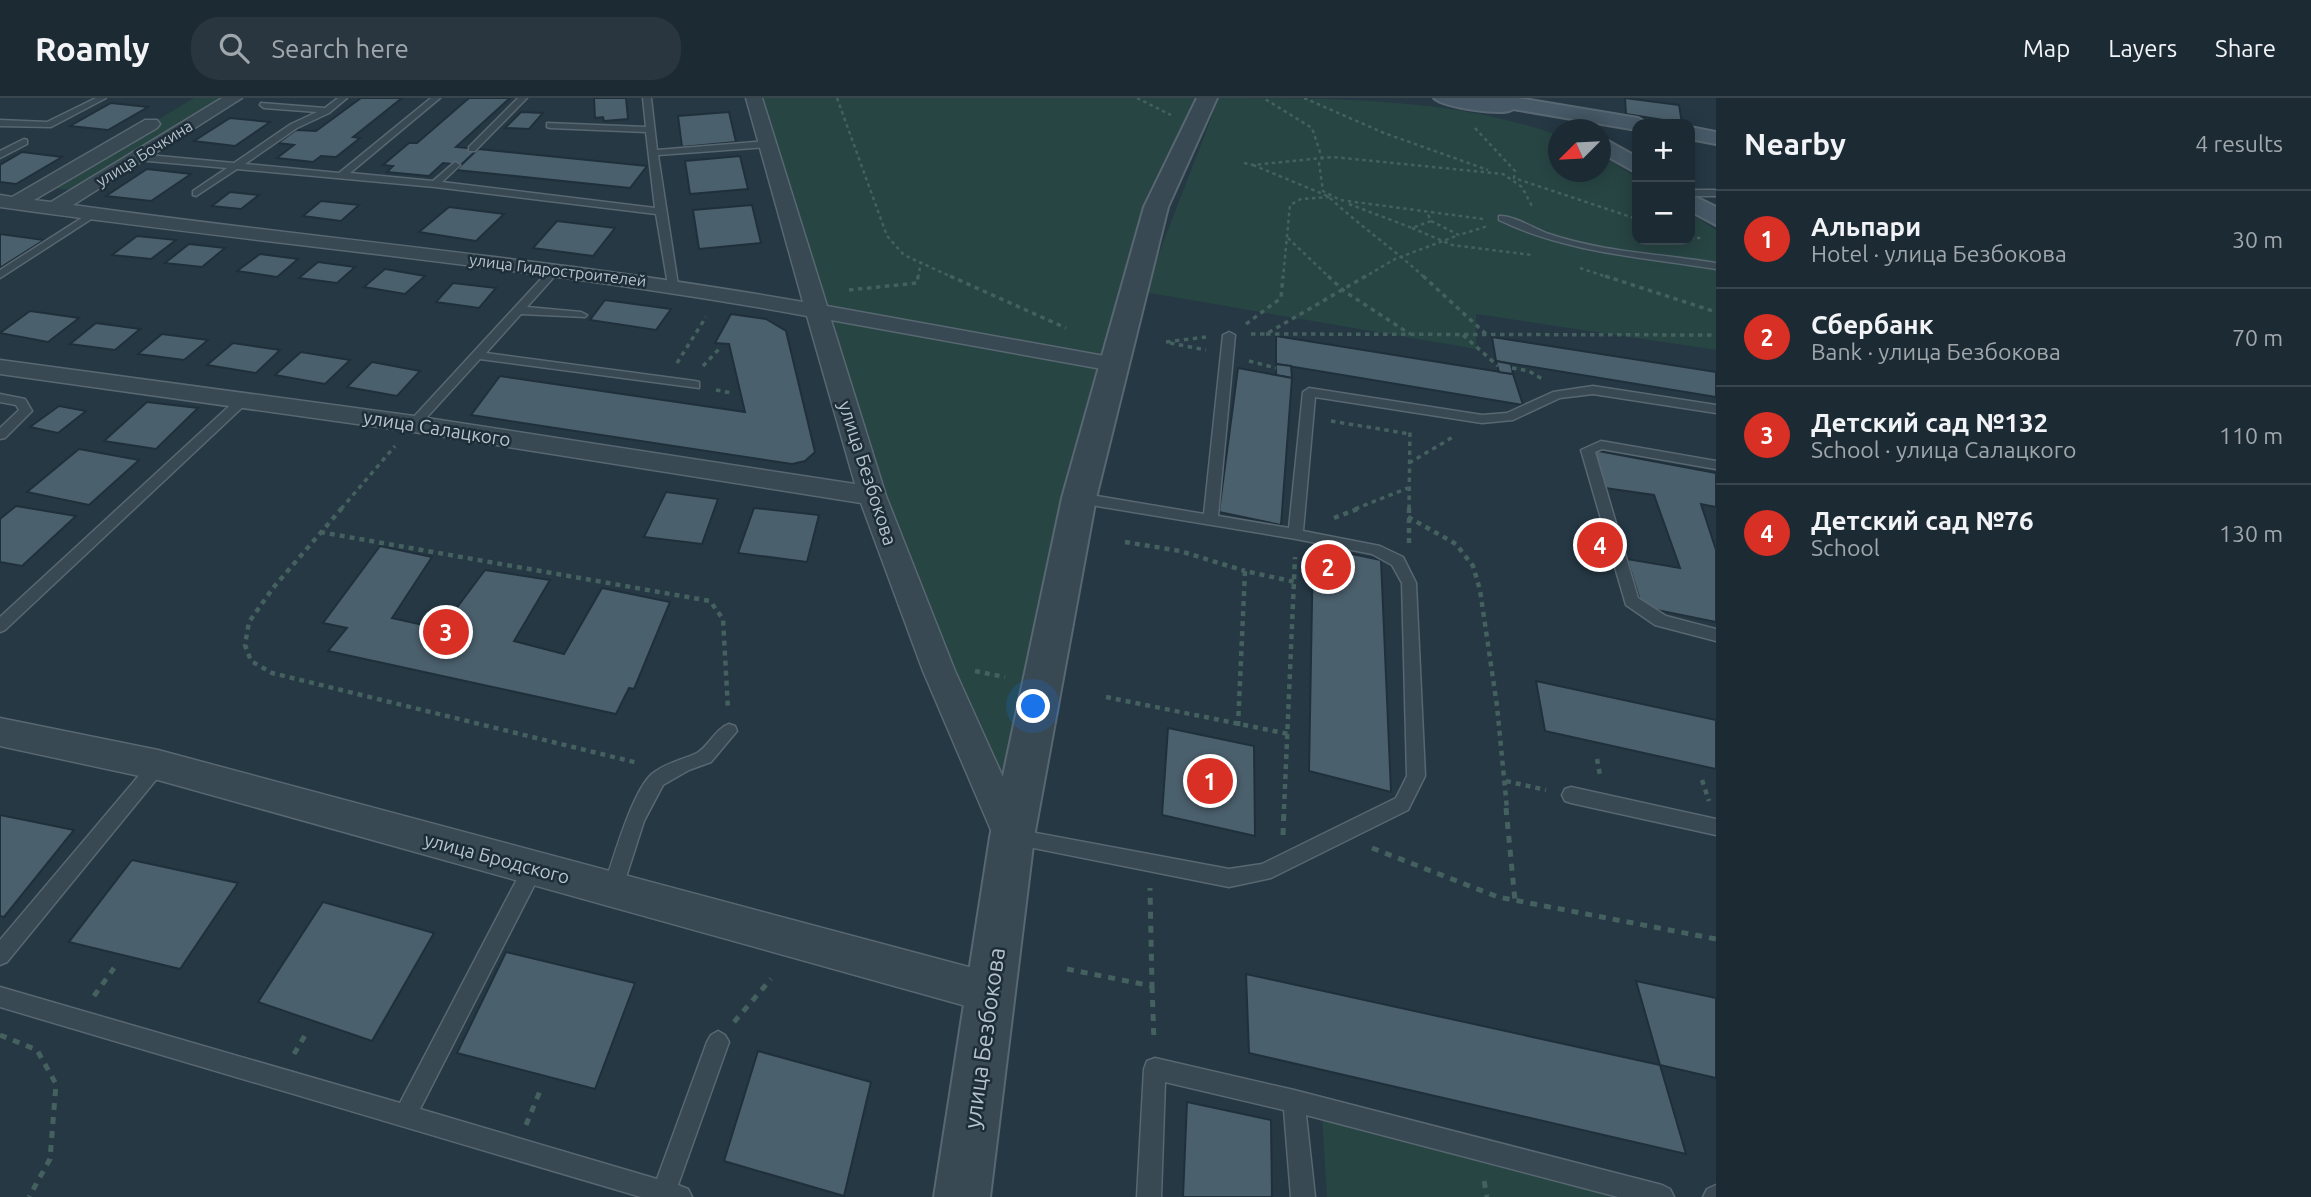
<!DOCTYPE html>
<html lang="en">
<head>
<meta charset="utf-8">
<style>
  body { margin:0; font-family:Ubuntu,sans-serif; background:#29363f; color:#f1f3f6 }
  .controls { position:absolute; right:21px; top:21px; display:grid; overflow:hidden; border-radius:14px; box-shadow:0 4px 18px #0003 }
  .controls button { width:63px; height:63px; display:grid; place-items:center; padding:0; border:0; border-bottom:2px solid #3a464e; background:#1c2a33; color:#f1f3f6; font:35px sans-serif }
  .compass { position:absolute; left:1548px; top:21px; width:63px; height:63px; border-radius:50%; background:#1c2a33; box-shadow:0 4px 18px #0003; rotate:246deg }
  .you { position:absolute; left:1034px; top:609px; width:24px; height:24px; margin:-18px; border:5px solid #fff; border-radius:50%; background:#1a73e8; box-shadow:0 0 0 10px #1a73e833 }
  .badge { display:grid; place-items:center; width:46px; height:46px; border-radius:50%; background:#d93025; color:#fff; font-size:23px; font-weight:700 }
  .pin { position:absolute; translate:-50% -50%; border:4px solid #fff; box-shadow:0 2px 7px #0006 }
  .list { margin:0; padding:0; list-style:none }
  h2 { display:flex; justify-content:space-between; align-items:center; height:91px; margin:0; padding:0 28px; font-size:30px }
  h2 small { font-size:23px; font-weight:400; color:#a0a7ac }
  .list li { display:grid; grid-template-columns:46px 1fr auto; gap:21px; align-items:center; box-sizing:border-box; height:98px; padding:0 28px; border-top:2px solid #3a464e }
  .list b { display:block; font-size:26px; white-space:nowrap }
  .list p { margin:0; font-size:23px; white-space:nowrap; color:#a0a7ac }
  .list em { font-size:23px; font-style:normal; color:#a0a7ac }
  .icon { flex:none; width:38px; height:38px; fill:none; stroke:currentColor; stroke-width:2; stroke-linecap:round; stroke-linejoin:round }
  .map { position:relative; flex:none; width:1716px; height:1099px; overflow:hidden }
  header { display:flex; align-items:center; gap:42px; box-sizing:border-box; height:98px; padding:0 35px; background:#1c2a33; border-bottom:2px solid #3a464e }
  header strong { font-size:33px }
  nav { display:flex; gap:38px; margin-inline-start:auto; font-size:24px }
  .search { width:490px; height:63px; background:#29363f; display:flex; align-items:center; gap:18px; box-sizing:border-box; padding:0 24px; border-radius:28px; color:#a0a7ac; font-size:26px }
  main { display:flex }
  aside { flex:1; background:#1c2a33 }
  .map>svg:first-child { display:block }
  .green { fill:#274543 }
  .building { fill:#4b606d; stroke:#20303b; stroke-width:2 }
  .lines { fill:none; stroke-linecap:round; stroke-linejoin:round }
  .service-casing { stroke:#586771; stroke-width:3 }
  .minor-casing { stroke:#586771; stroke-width:3 }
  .tertiary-casing { stroke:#586771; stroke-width:4 }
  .secondary-casing { stroke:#586771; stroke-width:4 }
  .path-far3 { stroke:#45615f; stroke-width:2.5; stroke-dasharray:3.5 3.5; stroke-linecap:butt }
  .path-far2 { stroke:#45615f; stroke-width:3.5; stroke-dasharray:4.5 4.5; stroke-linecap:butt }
  .path-far1 { stroke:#45615f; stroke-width:4.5; stroke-dasharray:5 5; stroke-linecap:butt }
  .path { stroke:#45615f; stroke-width:5; stroke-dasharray:7 7; stroke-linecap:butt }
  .service { fill:#394954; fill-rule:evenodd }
  .minor { fill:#394954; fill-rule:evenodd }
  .tertiary { fill:#394954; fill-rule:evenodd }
  .secondary { fill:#475967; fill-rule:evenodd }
  .labels { text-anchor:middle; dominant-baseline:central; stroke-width:5; stroke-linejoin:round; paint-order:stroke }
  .far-street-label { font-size:16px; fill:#b7c4cd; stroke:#1e2e39 }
  .street-label { font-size:19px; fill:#b7c4cd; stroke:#1e2e39 }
  .near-street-label { font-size:23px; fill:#b7c4cd; stroke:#1e2e39 }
</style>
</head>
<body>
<header>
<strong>Roamly</strong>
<div class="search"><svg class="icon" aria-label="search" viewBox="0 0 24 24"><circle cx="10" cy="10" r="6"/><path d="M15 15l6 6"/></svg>Search here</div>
<nav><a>Map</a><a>Layers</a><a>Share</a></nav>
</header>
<main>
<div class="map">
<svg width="1716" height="1099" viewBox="0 0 1716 1099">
  <rect width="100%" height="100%" fill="#253844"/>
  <!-- green -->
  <g class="green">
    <polygon points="194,0 226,0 78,93 47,89"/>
    <polygon points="753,0 1207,0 1156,109 1012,739 939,573"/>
    <path d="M1219 0C1334 0 1452 0 1558 37L1559 74H1601V57L1637 80V142H1690V115L1716 132V252L1476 216V251L1144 194Z"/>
    <polygon points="1322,1018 1644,1099 1327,1099"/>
  </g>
  <!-- building -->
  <g class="building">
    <polygon points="361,0 402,0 353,39 360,40 336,59 321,58 313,64 277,60 294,47 278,45 296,32 316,33"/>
    <polygon points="469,0 510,0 456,49 478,51 461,67 443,65 429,78 387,74 393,68 383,67 409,45 417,45"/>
    <polygon points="594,0 626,0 628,21 604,23 603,19 595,20"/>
    <polygon points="1625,0 1679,7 1682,25 1626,16"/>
    <polygon points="111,5 148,9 108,32 70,28"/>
    <polygon points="521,14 543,15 529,31 505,30"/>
    <polygon points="729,14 736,44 682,49 678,18"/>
    <polygon points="230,20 270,24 235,48 194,43"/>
    <polygon points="478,51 647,68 630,90 456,72"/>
    <polygon points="22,54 62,59 16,86 0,84 0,67"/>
    <polygon points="740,58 748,91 690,96 685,63"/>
    <polygon points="147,71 191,76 151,103 106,98"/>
    <polygon points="230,94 259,97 241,111 212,108"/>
    <polygon points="321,103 359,107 341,123 303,118"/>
    <polygon points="752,107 761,145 699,151 693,112"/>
    <polygon points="449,109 504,116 476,143 419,134"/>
    <polygon points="557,123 615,130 593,158 533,150"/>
    <polygon points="0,136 44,142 0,170"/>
    <polygon points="137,138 176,142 151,161 112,157"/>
    <polygon points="189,146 225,150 202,169 165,165"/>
    <polygon points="260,156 298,161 277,179 237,173"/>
    <polygon points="318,164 355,169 337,185 299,180"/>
    <polygon points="385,171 425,178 405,196 364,189"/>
    <polygon points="453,185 496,190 479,210 436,204"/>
    <polygon points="605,202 671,211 656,232 590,222"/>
    <polygon points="30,213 79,220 48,244 0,235"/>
    <polygon points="731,216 766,221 786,233 815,354 805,363 792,366 471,317 500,278 745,314 729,246 715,245"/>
    <polygon points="96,225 140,231 115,252 70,246"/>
    <polygon points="162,236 208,242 184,262 138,256"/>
    <polygon points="1276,238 1513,276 1523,307 1276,266"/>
    <polygon points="1492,239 1716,274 1716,299 1496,263"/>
    <polygon points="233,245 280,252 256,275 207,267"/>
    <polygon points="301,254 350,262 325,286 275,277"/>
    <polygon points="1496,263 1511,266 1513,276 1499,274"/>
    <polygon points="372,264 420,273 397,298 347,289"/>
    <polygon points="1276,266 1291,268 1292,280 1276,277"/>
    <polygon points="1238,270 1292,280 1281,427 1219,414"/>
    <polygon points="147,304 198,310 156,351 104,343"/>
    <polygon points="59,308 86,313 58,335 30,329"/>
    <polygon points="79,351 139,362 89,407 27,394"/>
    <polygon points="1593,352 1716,375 1716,409 1701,406 1716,452 1716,524 1642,509 1627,461 1680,470 1654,397 1605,390"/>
    <polygon points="666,394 718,401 702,446 644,439"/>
    <polygon points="16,408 76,418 22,468 0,464 0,421"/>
    <polygon points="754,410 819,417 807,464 738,455"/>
    <polygon points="380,448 432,459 392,520 441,531 485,472 550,482 514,543 564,556 602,490 670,504 634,591 629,590 616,616 328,553 347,530 323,525"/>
    <polygon points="1313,448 1381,462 1391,694 1309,673"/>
    <polygon points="1536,583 1716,622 1716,671 1545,633"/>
    <polygon points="1168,630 1254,648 1255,738 1162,717"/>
    <polygon points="0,717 74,732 4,819 0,818"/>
    <polygon points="132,762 238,785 180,871 69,844"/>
    <polygon points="323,804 434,835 372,943 258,904"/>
    <polygon points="506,854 635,885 595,991 457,955"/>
    <polygon points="1246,876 1660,967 1686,1056 1249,955"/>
    <polygon points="1636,883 1716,900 1716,980 1660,967"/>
    <polygon points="758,953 871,984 844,1098 724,1063"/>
    <polygon points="1187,1004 1271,1022 1272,1099 1183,1099"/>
  </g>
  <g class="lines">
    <defs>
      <g id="service">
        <polygon points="96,0 106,0 51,29 0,28 0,22 47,24"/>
        <polygon points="338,0 347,0 329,15 297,30 245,66 339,75 431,0 440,0 350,75 433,83 455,64 460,67 442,84 655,110 646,34 550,30 547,29 547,25 646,29 643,0 651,0 657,52 767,43 771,46 767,49 658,57 678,187 673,190 668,187 656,116 435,89 237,71 196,98 193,97 193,93 227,70 137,62 132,59 137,56 234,65 291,26 317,14 264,10 260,7 261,5 325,10"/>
        <polygon points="518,0 527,0 475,53 469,53 469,49"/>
        <polygon points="24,41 27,42 27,46 0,60 0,53"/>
        <rect x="1690" y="92" width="26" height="6"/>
        <polygon points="91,114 99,116 0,180 0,172"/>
        <path d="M1499 118C1513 117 1535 131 1549 136 1602 154 1661 156 1716 165V171C1642 159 1567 155 1499 122Z"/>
        <polygon points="552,169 561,171 527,209 581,214 587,217 585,219 521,216 486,255 695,283 699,284 699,290 480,261 418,329 410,329 410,323"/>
        <polygon points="1229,234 1235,237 1218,418 1289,430 1303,294 1309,290 1482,317 1507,315 1553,294 1593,288 1716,307 1716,315 1593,296 1560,300 1513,322 1482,325 1315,299 1303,433 1380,448 1403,459 1416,485 1425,678 1408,712 1271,780 1229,789 1008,745 1005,739 1008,733 1014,731 1229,771 1262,766 1396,700 1407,678 1402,485 1392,467 1372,456 1296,441 1079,405 1072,400 1079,395 1204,416 1223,237"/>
        <polygon points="0,296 25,301 32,313 5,340 0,341 0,330 19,312 16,307 0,304"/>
        <polygon points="243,298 249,302 247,305 5,532 0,534 0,519 239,299"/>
        <polygon points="1601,343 1716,363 1716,371 1602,351 1595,354 1638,500 1666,518 1716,531 1716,543 1655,527 1626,507 1581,352"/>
        <path d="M729 626 735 628 737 633 711 664 689 672 663 687 644 723 620 798 613 801 606 798 603 792C612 765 632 693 652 676 665 665 682 662 697 655 709 648 715 631 729 626Z"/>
        <polygon points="158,660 164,662 167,667 164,672 7,864 0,867 0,842 152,662"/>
        <polygon points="1571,689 1716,721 1716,737 1571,705 1565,703 1562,697 1565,691"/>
        <polygon points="533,761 540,764 542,770 540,776 420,1011 657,1081 707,944 711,937 718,933 725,937 729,944 678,1087 688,1091 692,1099 641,1099 0,909 0,889 400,1005 526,764"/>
        <polygon points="1155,960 1294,992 1662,1087 1670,1091 1674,1099 1618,1099 1306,1017 1315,1099 1291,1099 1284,1012 1165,984 1161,1099 1137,1099 1144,971 1147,963"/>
        <polygon points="1716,1087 1716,1099 1703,1099 1707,1091"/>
      </g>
      <g id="minor">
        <path d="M222 0H242L73 107C316 141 561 161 803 204L746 0H762L827 208 1121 261 1125 266 1121 271 1113 273 831 222 886 398 955 573 1030 739 1025 751 1012 756 999 751 923 573 861 405 414 334 0 276V262L414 318 855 386 807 218C540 169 269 147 0 109V97L12 99 145 22H157L160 26 157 30 34 102 51 104Z"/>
        <polygon points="0,620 158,652 991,875 1005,881 1011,895 1005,909 991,915 158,682 0,648"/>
      </g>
      <polygon id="tertiary" points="1197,0 1217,0 1168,109 1096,400 1034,739 990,1099 934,1099 990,739 1062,400 1144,109"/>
      <g id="secondary">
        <path d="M1434 0H1518L1638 20 1649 26H1637V32L1513 11C1505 19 1441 9 1434 0Z"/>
        <polygon points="1690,29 1716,34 1716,46 1690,41"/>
        <polygon points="1601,39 1637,59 1637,75 1601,55"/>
        <polygon points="1690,96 1716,109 1716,127 1690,113"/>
      </g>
    </defs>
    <!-- service casing -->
    <use href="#service" class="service-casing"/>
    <!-- minor casing -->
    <use href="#minor" class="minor-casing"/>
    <!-- tertiary casing -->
    <use href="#tertiary" class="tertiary-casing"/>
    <!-- secondary casing -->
    <use href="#secondary" class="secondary-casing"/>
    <!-- path-far3 -->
    <g class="path-far3">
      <polyline points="837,0 887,138 904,157 954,180"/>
      <polyline points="1137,0 1171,17"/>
      <polyline points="1304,0 1384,35 1488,72"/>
      <polyline points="1475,30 1515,73 1514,80 1637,121"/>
      <polyline points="1244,65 1253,67 1322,60 1312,30 1265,1"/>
      <polyline points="1253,67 1330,99 1301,101 1290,107 1283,180"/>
      <path d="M1330 100C1361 129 1394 151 1425 180"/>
      <polyline points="1349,106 1412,130 1431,123 1427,114"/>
      <polyline points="1483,121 1340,102 1323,93 1319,65 1322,60 1333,59 1503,76 1522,89 1533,110"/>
      <polyline points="1431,123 1459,137 1488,128"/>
      <polyline points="1412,130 1452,147 1532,157"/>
      <polyline points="1288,140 1330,180"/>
      <polyline points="1690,140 1701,140"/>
      <polyline points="1580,170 1610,180"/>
      <polyline points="918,180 921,164"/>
      <polyline points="1363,180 1395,161 1459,137"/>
    </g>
    <!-- path-far2 -->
    <g class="path-far2">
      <polyline points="950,178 1066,230"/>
      <polyline points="1328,178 1344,193 1410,236"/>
      <polyline points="1423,178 1487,237"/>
      <polyline points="1605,178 1716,214"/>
      <polyline points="849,192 917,185 918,178"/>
      <polyline points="1246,226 1281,200 1283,178"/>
      <polyline points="1251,236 1266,236 1366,178"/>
      <polyline points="1266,236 1716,237"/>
      <polyline points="1463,237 1498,268"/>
      <polyline points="1166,244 1206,239"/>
      <polyline points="1170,245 1206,252"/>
      <polyline points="1249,263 1276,270"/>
      <polyline points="677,265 706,219"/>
      <polyline points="703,268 719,251"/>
      <polyline points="1512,270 1529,273 1542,281"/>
      <polyline points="716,292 732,295"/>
      <polyline points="1331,323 1410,336"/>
      <polyline points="1409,365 1453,339"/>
      <polyline points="341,411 395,348"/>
      <polyline points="1355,411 1408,390"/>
      <polyline points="1409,411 1410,331"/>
    </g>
    <!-- path-far1 -->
    <g class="path-far1">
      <polyline points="342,410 273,490 249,524 245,547 251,563 272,575 638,665"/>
      <polyline points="1408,419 1456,446 1473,468 1480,492 1497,608 1507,711"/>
      <polyline points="1334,420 1360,410"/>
      <polyline points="320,434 710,503 723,521 728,611"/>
      <polyline points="1125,444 1180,453 1245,473"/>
      <polyline points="1409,445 1409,410"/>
      <polyline points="975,573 1005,579"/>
      <polyline points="1106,599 1289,636"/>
      <polyline points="1238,628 1245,473 1295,484"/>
      <polyline points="1597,661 1600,677"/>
      <polyline points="1702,682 1709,703"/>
      <polyline points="1506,683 1546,692"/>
      <polyline points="1284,711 1295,459"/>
    </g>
    <!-- path -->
    <g class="path">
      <polyline points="1506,710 1515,803"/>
      <polyline points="1283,737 1284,710"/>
      <polyline points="1372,750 1498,799 1716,841"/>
      <polyline points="1067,871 1152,888 1150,790"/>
      <polyline points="1152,888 1154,943"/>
      <polyline points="94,898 114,870"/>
      <polyline points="734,924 771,881"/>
      <polyline points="0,937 37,952 56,986 50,1061 29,1099"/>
      <polyline points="294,956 307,934"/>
      <polyline points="526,1027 540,993"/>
      <polyline points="1484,1083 1487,1099"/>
    </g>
    <!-- service -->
    <use href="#service" class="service"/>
    <!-- minor -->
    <use href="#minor" class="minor"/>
    <!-- tertiary -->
    <use href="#tertiary" class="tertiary"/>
    <!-- secondary -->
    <use href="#secondary" class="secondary"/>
  </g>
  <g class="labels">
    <!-- far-street labels -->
    <g class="far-street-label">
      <text transform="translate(144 55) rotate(-32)">улица Бочкина</text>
      <text transform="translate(558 172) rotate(7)">улица Гидростроителей</text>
    </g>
    <!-- street labels -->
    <g class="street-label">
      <text transform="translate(437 330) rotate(9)">улица Салацкого</text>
      <text transform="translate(868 375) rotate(72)">улица Безбокова</text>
      <text transform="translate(497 760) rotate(15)">улица Бродского</text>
    </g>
    <!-- near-street labels -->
    <g class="near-street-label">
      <text transform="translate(984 940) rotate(-82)">улица Безбокова</text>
    </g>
  </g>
</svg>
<div class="controls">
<button>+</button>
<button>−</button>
</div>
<svg class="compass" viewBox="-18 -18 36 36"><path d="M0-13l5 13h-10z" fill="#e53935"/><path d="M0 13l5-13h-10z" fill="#a0a7ac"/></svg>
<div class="you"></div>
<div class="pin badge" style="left:1210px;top:683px">1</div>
<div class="pin badge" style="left:1328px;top:469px">2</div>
<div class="pin badge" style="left:446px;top:534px">3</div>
<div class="pin badge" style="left:1600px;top:447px">4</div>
</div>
<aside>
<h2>Nearby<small>4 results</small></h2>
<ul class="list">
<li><span class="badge">1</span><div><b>Альпари</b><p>Hotel · улица Безбокова</p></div><em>30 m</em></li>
<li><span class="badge">2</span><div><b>Сбербанк</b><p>Bank · улица Безбокова</p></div><em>70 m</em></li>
<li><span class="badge">3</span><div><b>Детский сад №132</b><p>School · улица Салацкого</p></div><em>110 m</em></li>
<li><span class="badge">4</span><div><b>Детский сад №76</b><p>School</p></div><em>130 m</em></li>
</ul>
</aside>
</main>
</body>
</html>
